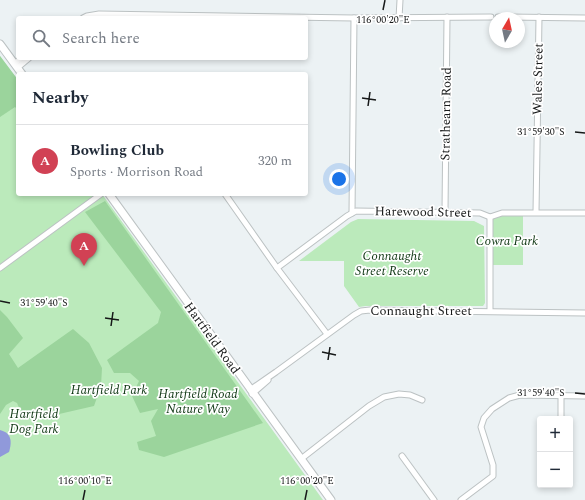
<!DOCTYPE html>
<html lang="en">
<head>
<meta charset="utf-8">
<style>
  body { margin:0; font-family:Spectral,serif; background:#f6f6f7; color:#1f2937 }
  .controls { position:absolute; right:12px; bottom:12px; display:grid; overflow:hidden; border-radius:4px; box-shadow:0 2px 6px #0003 }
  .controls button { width:36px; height:36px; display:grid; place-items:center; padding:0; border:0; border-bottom:1px solid #e0e1e3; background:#fff; color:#1f2937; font:20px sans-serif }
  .compass { position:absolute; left:489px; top:12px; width:36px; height:36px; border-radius:50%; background:#fff; box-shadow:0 2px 6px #0003; rotate:9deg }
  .you { position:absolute; left:339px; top:179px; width:14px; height:14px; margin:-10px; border:3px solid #fff; border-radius:50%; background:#1a73e8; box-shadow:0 0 0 6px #1a73e833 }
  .badge { display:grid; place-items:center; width:26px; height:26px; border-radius:50%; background:#d14154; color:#fff; font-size:13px; font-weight:700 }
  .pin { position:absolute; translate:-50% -33px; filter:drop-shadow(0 1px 2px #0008) }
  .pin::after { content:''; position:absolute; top:21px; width:14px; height:12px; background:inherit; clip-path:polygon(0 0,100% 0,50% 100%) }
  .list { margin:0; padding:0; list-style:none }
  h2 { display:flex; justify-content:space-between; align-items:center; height:52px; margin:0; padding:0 16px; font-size:17px }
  h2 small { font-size:13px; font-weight:400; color:#747a83 }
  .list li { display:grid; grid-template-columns:26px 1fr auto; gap:12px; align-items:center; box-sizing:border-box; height:72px; padding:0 16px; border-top:1px solid #e0e1e3 }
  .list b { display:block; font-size:15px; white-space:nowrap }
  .list p { margin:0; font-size:13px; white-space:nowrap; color:#747a83 }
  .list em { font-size:13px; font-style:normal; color:#747a83 }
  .icon { flex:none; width:22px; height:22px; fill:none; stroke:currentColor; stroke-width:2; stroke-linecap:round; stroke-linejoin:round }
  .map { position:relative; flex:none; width:585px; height:500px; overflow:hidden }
  .search { position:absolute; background:#fff; box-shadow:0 2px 6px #0003; left:16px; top:16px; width:292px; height:44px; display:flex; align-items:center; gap:10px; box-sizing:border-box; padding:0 14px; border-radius:4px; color:#747a83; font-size:15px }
  .panel { position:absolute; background:#fff; box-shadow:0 2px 6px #0003; left:16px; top:72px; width:292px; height:124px; border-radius:4px }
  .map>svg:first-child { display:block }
  .green { fill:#bbeabb }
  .forest { fill:#9bd49c }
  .water { fill:#9099da }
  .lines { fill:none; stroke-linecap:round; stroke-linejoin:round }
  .street-casing { stroke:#bcc2c3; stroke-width:7 }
  .secondary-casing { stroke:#bcc2c3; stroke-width:9 }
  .street { stroke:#fff; stroke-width:5 }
  .secondary { stroke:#fff; stroke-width:7 }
  .ticks { fill:none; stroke:#171919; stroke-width:1.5 }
  .labels { text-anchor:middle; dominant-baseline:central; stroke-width:3.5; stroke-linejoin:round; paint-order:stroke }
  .street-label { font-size:13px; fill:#171919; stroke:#fff }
  .park-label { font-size:13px; font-style:italic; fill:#103814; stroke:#fff }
  .ticks-label { font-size:10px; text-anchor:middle; fill:#171919; stroke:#fff; stroke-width:3.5; stroke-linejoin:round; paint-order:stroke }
</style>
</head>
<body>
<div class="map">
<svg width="585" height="500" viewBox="0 0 585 500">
  <rect width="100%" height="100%" fill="#ecf2f4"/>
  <!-- green -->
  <g class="green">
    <polygon points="0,56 18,80 18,194 102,194 323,500 0,500"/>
    <polygon points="502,213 523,213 523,265 491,265 490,217"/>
    <polygon points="358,219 474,221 484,226 485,303 483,306 366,306 359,307 344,286 344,261 299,261 351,222"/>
  </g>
  <!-- forest -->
  <g class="forest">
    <polygon points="0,56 18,80 18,110 15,107 0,117"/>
    <polygon points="105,201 263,423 164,457 139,450 137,442 156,436 151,421 158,409 140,413 132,396 139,381 130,373 114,373 107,360 158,323 161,312 85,212"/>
    <polygon points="0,310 7,317 23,338 9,354 18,368 73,329 89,343 102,368 101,386 94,406 33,420 23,417 17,403 13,401 6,405 0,414"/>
  </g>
  <!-- water -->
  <path class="water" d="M0 430C12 433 12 442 9 452L0 457Z"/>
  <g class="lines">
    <defs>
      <g id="street">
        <polyline points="498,17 585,18"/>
        <polyline points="83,18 87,16 99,14 354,18 491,17"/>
        <polyline points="399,18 400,0"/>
        <polyline points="14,64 22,58"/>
        <polyline points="17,68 29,58"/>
        <polyline points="225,194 277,268 327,334"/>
        <polyline points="445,211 447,17"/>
        <polyline points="536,212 539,17"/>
        <polyline points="352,213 354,18"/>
        <polyline points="0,268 101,194"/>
        <polyline points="277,268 347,216 356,211 480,213 490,217 502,213 585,213"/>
        <polyline points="490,311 490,217"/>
        <polyline points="250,390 276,372 354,315 361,311 370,310 585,313"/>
        <polyline points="252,394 268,380"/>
        <polyline points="561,419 561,395"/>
        <polyline points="402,456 434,500"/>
        <polyline points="301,459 369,406 384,397 399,394 410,395 422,400"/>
        <polyline points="461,500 493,476 493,465 481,427 484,418 492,409 509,398 520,395 585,396"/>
      </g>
      <g id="secondary">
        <polyline points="0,44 22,74"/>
        <polyline points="109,194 331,500"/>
      </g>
    </defs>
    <!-- street casing -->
    <use href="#street" class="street-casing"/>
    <!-- secondary casing -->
    <use href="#secondary" class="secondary-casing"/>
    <!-- street -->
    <use href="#street" class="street"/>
    <!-- secondary -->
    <use href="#secondary" class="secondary"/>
  </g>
  <!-- ticks -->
  <path class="ticks" d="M383 10 385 0M362 98 376 100M368 106 370 92M575 132 585 133M0 301 10 303M105 318 119 320M111 326 113 312M322 352 336 355M328 360 330 347M575 393 585 394M83 500 85 490M305 500 307 490"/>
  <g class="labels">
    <!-- street labels -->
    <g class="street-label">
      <text transform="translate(538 79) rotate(-89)">Wales Street</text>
      <text transform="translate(446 114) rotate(-89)">Strathearn Road</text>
      <text transform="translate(423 212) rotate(1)">Harewood Street</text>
      <text x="421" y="311">Connaught Street</text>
      <text transform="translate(212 338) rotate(54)">Hartfield Road</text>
    </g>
    <!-- park labels -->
    <g class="park-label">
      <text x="507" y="241">Cowra Park</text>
      <text x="392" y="256">Connaught<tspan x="392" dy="15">Street Reserve</tspan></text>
      <text x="109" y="390">Hartfield Park</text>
      <text x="198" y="394">Hartfield Road<tspan x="198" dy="15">Nature Way</tspan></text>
      <text x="34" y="414">Hartfield<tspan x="34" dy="15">Dog Park</tspan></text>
    </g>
  </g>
  <g class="ticks-label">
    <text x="383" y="23">116°00'20"E</text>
    <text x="541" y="135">31°59'30"S</text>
    <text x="44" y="306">31°59'40"S</text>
    <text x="541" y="396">31°59'40"S</text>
    <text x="85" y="484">116°00'10"E</text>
    <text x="307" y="484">116°00'20"E</text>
  </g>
</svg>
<div class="controls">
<button>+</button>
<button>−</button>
</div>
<svg class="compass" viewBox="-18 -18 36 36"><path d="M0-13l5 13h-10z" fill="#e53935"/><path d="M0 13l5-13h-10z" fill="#747a83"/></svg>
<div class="you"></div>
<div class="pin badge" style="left:84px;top:266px">A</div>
<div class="search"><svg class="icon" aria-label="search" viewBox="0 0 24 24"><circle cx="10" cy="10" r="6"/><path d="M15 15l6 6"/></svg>Search here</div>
<section class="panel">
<h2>Nearby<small></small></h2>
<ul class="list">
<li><span class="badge">A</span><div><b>Bowling Club</b><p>Sports · Morrison Road</p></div><em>320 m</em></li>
</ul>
</section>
</div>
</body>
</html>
